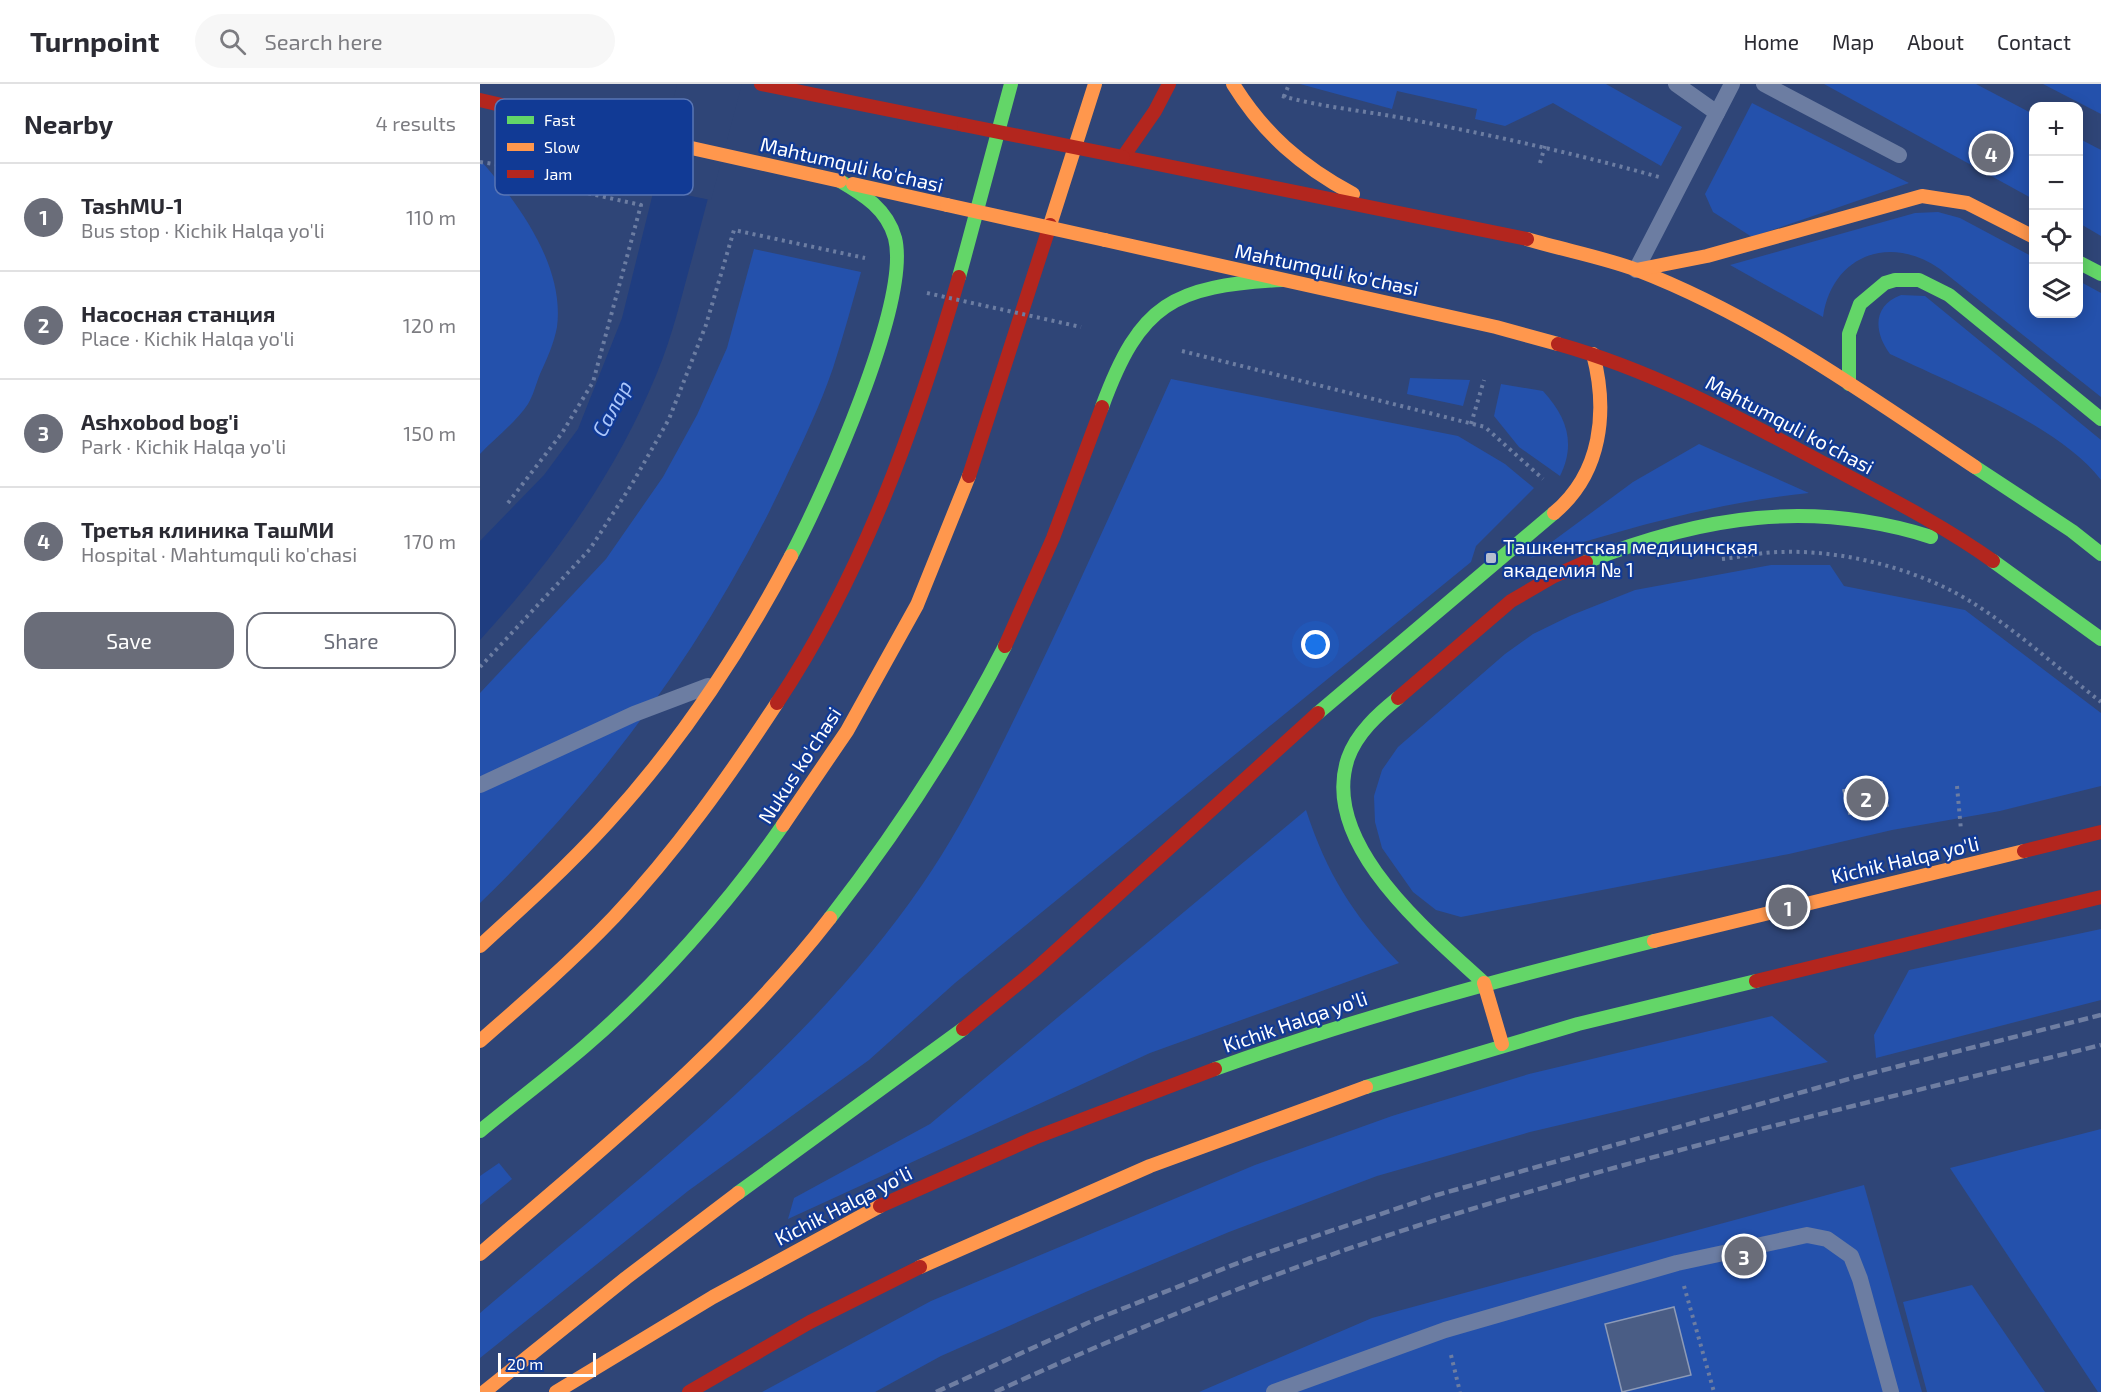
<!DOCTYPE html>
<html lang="en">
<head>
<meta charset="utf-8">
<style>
  body { margin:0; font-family:"Exo 2",sans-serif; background:#f7f7f7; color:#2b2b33 }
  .controls { position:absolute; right:18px; top:18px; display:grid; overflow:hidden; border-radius:12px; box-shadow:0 3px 15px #0003 }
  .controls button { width:54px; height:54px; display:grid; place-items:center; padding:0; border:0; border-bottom:2px solid #e1e1e2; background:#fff; color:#2b2b33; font:30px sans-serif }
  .scale { position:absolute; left:18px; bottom:15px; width:98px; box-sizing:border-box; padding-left:6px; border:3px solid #fff; border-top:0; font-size:16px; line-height:21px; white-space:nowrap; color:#fff; -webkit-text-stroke:4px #113a95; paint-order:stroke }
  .you { position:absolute; left:836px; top:561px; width:21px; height:21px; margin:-15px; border:4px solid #fff; border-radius:50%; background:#1a73e8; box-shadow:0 0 0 9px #1a73e833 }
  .badge { display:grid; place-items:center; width:39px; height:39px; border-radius:50%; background:#6a6d79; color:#fff; font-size:20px; font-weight:700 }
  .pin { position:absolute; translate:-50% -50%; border:3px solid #fff; box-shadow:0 2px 6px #0006 }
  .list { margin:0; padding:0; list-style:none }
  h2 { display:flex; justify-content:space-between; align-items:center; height:78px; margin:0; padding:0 24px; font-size:26px }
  h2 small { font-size:20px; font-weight:400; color:#7c7c81 }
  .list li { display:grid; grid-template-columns:39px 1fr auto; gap:18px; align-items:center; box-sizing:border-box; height:108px; padding:0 24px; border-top:2px solid #e1e1e2 }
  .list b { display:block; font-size:22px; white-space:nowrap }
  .list p { margin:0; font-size:20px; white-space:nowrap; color:#7c7c81 }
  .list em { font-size:20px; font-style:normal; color:#7c7c81 }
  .actions { display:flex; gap:12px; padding:18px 24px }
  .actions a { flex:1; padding:14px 0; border:2px solid #6a6d79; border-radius:18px; text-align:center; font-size:21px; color:#6a6d79 }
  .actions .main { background:#6a6d79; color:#fff }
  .icon { flex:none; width:33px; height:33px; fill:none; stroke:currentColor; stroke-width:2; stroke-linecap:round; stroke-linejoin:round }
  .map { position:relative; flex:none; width:1621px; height:1308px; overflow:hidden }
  header { display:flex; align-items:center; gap:36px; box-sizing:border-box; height:84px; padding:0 30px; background:#fff; border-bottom:2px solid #e1e1e2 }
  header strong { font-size:28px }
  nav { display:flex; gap:33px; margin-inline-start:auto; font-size:21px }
  .search { width:420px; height:54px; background:#f7f7f7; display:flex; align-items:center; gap:15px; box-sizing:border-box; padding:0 21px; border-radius:33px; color:#7c7c81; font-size:22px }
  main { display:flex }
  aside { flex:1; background:#fff }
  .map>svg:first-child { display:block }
  .green { fill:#2451ac }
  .water { fill:#1f3d80 }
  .pier { fill:#2f4577 }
  .building { fill:#4a5d85; stroke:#8c9ab7; stroke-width:1.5 }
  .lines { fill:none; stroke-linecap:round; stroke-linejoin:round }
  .path { stroke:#6c7da2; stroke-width:4; stroke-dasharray:3 4.5; stroke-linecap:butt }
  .lane { stroke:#6c7da2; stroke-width:16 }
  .fast { stroke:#63d668; stroke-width:14 }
  .slow { stroke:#ff974d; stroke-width:14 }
  .jam { stroke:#b3261e; stroke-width:14 }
  .rail { stroke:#6f7ea2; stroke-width:4.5; stroke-dasharray:10 4.5; stroke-linecap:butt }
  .path-bridge { stroke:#6c7da2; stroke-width:4; stroke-dasharray:3 4.5; stroke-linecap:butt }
  .slow-bridge { stroke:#ff974d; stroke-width:14 }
  .jam-bridge { stroke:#b3261e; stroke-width:14 }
  .poi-dot { fill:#b6becf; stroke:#113a95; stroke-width:2 }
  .labels { text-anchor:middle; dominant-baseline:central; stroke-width:4.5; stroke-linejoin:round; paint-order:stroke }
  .street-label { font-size:20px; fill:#fff; stroke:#113a95 }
  .poi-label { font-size:20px; fill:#fff; stroke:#113a95; text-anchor:start }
  .water-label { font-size:21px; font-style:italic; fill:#abc6fa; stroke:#113a95 }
  .key { fill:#113a95; stroke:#5875b5; stroke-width:1.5 }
  .key-label { font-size:16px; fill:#fff }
</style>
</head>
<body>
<header>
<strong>Turnpoint</strong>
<div class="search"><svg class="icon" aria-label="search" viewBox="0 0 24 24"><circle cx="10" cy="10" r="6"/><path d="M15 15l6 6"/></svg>Search here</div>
<nav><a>Home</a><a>Map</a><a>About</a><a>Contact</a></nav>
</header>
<main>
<aside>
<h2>Nearby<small>4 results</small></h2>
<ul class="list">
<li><span class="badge">1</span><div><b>TashMU-1</b><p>Bus stop · Kichik Halqa yo'li</p></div><em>110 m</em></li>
<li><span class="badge">2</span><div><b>Насосная станция</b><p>Place · Kichik Halqa yo'li</p></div><em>120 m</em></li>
<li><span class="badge">3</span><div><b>Ashxobod bog'i</b><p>Park · Kichik Halqa yo'li</p></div><em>150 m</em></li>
<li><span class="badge">4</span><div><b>Третья клиника ТашМИ</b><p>Hospital · Mahtumquli ko'chasi</p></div><em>170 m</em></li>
</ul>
<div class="actions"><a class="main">Save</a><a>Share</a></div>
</aside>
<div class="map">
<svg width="1621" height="1308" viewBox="0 0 1621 1308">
  <rect width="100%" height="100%" fill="#2f4577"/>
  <!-- green -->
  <g class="green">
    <polygon points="820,0 1126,0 1202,43 1181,82 1073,19 1025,42 995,35 997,25 917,7 912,25"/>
    <polygon points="1344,0 1496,0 1553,30 1553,115"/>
    <polygon points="1563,0 1621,0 1621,30"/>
    <polygon points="1272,19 1429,99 1272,153 1233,128 1225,110"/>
    <polygon points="1598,54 1621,66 1621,152 1599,139"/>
    <path d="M0 76C38 118 85 182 77 243 74 259 67 275 60 290 56 300 53 312 48 320 36 338 15 354 0 370Z"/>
    <path d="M1458 128 1480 134 1553 173 1554 230H1598L1599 197 1621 209V313L1460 185C1410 150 1352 171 1343 233L1250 181 1435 129Z"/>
    <path d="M274 165 381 188C372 220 363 253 353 284 340 322 323 357 306 393 231 553 127 696 0 819V609L126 475 183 393 217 331 247 264Z"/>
    <path d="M1421 211 1445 212 1621 356V396C1579 341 1472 300 1410 270 1394 248 1392 222 1421 211Z"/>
    <polygon points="930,294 990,296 983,322 927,310"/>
    <path d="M691 295 978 352 1025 380 1054 404 996 462 991 478 475 899 389 976 208 1107 0 1274V1229C155 1096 325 971 442 801 485 739 517 670 550 603 599 501 645 398 691 295Z"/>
    <path d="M1021 300 1063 307C1087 333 1096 360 1080 392L1039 363 1014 332Z"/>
    <path d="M1219 360 1329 409C1233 419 1142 446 1050 474L1153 398Z"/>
    <polygon points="1291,481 1350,481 1364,502 1485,526 1621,629 1621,702 1520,727 1412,746 1309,770 981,833 956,826 933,808 902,764 895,738 894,712 902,686 918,663 1025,570 1053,550 1092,531 1155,506"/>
    <path d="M826 726C847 790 873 831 919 879L670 969 308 1135 314 1114 450 1040Z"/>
    <polygon points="1621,845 1621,916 1396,974 1394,951 1429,886"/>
    <polygon points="1292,932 1348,978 1050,1048 897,1092 749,1148 608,1207 461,1272 395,1308 282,1308 451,1217 775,1081 912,1032 1049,990"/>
    <polygon points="1621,1045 1621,1308 1618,1308 1470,1084"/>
    <polygon points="19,1079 32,1095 0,1121 0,1092"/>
    <polygon points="1384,1101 1442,1308 719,1308 892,1234"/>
    <polygon points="1492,1201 1565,1308 1447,1308 1423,1218"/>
  </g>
  <!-- water -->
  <path class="water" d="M200 0H259C243 57 228 114 213 171 202 210 193 251 177 289 135 391 74 475 0 556V457L64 391 98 345 142 234Z"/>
  <!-- pier -->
  <polygon class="pier" points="197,0 262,0 231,116 171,104"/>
  <!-- building -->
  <g class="building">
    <polygon points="1402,698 1408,722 1369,730 1363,706"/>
    <polygon points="1194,1223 1211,1291 1142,1308 1125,1240"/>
  </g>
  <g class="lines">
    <!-- path -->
    <g class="path">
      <path d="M802 12C845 24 889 27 933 36 1016 52 1097 70 1179 93"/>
      <polyline points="804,13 809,0"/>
      <polyline points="0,78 55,86 72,68"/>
      <polyline points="1060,79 1065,62"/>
      <polyline points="702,267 1005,343 1063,395"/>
      <polyline points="991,340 1004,296"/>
      <polyline points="28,419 82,349 113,298 161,121 70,101 55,86"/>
      <path d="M1242 475C1262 473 1282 468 1301 468 1357 466 1420 481 1470 506 1520 531 1576 583 1621 618"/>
      <polyline points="0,583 110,465 152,400 189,335 226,241 254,146 385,174"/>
      <polyline points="1477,702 1481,746"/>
      <polyline points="1204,1202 1234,1308"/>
      <polyline points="971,1271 980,1308"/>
    </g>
    <!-- lane -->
    <g class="lane">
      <polyline points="1196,0 1237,29"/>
      <polyline points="1284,0 1419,71"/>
      <polyline points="1156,186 1252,0"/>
      <polyline points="0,701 154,630 228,602"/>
      <polyline points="794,1308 965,1246 1197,1179 1327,1151 1347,1155 1371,1172 1380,1195 1411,1308"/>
    </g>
    <!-- fast -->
    <g class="fast">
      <polyline points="1598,178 1621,190"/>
      <polyline points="479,193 531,0"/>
      <polyline points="1369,300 1369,250 1380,220 1405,199 1415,196 1439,196 1469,211 1621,335"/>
      <path d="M622 323C660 219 693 202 802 196"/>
      <polyline points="1495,383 1592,447 1621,470"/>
      <path d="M311 472C343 411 431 218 415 154 407 125 384 111 360 97"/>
      <polyline points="1513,477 1621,555"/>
      <path d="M1106 478C1222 432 1331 415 1451 453"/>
      <path d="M918 614C898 630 877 649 868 674 839 760 949 848 1004 899"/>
      <polyline points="838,629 1074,429"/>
      <path d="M350 834C416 749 476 658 525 562"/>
      <path d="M735 985C879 933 1025 894 1174 857"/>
      <polyline points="886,1003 1098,940 1276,897"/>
      <path d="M0 1047C34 1019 70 992 104 963 175 902 249 819 303 741"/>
      <polyline points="258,1109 483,945"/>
    </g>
    <!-- slow -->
    <g class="slow">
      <path d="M753 0C784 50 821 82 873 110"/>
      <polyline points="373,100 467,121"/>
      <polyline points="570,141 615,0"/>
      <path d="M1047 155C1083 166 1122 173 1157 186 1279 233 1387 311 1495 383"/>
      <polyline points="625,156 1016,243 1078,260"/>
      <polyline points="1156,186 1227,172 1442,112 1487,119 1554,153"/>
      <path d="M1074 429C1122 389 1128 327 1113 270"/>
      <polyline points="303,741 367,647 437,521 489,392"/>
      <polyline points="1174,857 1544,767"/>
      <path d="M0 862C44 822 88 782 128 738 201 658 261 567 311 472"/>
      <polyline points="1004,899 1022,960"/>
      <path d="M0 957C46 917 92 877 134 833 196 767 248 694 297 619"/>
      <path d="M0 1170C123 1064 250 963 350 834"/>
      <polyline points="440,1183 670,1082 886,1003"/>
      <polyline points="4,1308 146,1194 258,1109"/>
      <polyline points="76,1308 233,1213 400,1122"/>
    </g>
    <!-- jam -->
    <g class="jam">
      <polyline points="281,0 484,41"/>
      <polyline points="689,0 675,27 643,73 1047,155"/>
      <polyline points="0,16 81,35"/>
      <path d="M1078 260C1177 288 1257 333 1347 381 1403 411 1461 440 1513 477"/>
      <polyline points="489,392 570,141"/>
      <polyline points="525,562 573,454 622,323"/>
      <polyline points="918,614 1031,517 1074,492 1106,478"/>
      <path d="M297 619C383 490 436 341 479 193"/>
      <polyline points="1544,767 1621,748"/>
      <polyline points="1276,897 1621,813"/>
      <polyline points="483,945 556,885 838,629"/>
      <polyline points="400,1122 554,1054 735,985"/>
      <polyline points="209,1308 330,1238 440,1183"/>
    </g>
    <!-- rail -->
    <g class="rail">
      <polyline points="456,1308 614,1236 768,1175 957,1111 1376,993 1621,931"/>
      <path d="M515 1308C664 1240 815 1179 972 1131 1185 1065 1404 1015 1621 961"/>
    </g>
    <!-- path-bridge -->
    <polyline class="path-bridge" points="447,209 601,243"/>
    <!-- slow-bridge -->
    <g class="slow-bridge">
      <polyline points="81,35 360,97"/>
      <polyline points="467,121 625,156"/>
    </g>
    <!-- jam-bridge -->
    <polyline class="jam-bridge" points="484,41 643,73"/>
  </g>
  <!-- markers -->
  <rect class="poi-dot" x="1005" y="468" width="12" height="12" rx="3"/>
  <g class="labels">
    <!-- street labels -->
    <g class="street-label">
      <text transform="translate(372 80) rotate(13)">Mahtumquli ko'chasi</text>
      <text transform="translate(847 185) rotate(12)">Mahtumquli ko'chasi</text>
      <text transform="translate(1310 340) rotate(28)">Mahtumquli ko'chasi</text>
      <text transform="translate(319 681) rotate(-57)">Nukus ko'chasi</text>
      <text transform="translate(1425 775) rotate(-13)">Kichik Halqa yo'li</text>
      <text transform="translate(815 937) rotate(-19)">Kichik Halqa yo'li</text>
      <text transform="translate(363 1121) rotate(-27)">Kichik Halqa yo'li</text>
    </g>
    <!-- poi labels -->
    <g class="poi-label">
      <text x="1023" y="462">Ташкентская медицинская<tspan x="1023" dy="23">академия № 1</tspan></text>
    </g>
    <!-- water labels -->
    <g class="water-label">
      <text transform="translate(131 324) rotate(-62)">Салар</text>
    </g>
  </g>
  <!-- legend -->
  <rect x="15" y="15" width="198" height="96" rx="9" class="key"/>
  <rect x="27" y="32" width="27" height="8" fill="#63d668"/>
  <rect x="27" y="59" width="27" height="8" fill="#ff974d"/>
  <rect x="27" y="86" width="27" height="8" fill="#b3261e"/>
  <g class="key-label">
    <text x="64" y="42">Fast</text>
    <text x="64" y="69">Slow</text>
    <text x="64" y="96">Jam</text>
  </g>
</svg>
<div class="controls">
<button>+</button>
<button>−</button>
<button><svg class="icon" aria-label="locate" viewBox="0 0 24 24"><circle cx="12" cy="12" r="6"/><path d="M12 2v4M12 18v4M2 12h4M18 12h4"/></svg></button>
<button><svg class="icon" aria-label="layers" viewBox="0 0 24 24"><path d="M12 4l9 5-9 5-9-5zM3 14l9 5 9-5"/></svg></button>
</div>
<div class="scale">20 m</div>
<div class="you"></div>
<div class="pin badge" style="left:1308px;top:823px">1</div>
<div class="pin badge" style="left:1386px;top:714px">2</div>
<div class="pin badge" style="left:1264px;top:1172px">3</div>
<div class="pin badge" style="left:1511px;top:69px">4</div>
</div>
</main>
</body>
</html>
